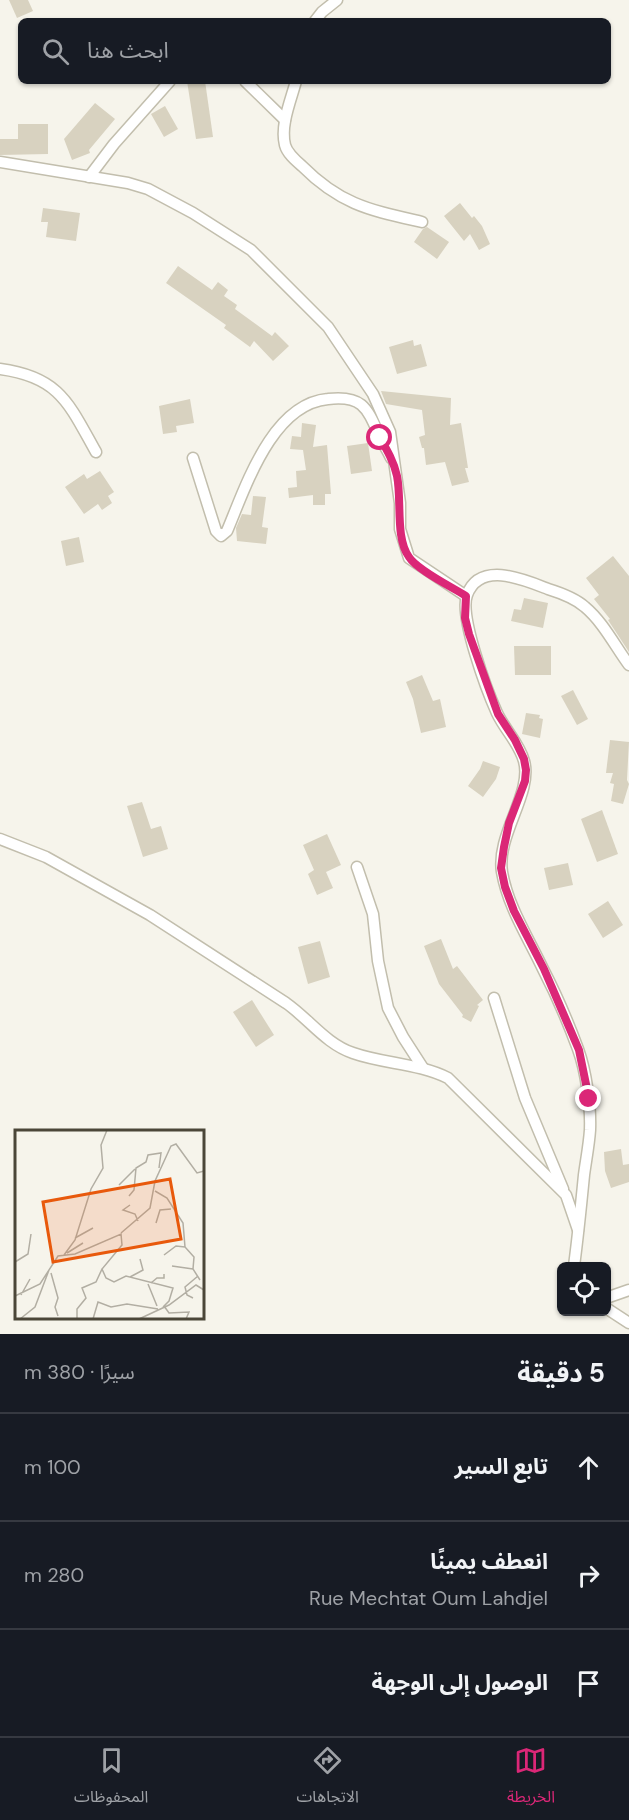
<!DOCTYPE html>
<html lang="ar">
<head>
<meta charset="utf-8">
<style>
  body { margin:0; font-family:"DM Sans","Noto Sans Arabic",sans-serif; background:#242831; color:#f1f3f6; direction:rtl }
  .controls { position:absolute; right:18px; bottom:18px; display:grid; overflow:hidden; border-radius:9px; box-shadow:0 2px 4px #0004 }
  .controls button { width:54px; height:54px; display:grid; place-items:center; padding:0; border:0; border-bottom:2px solid #363941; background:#171b24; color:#f1f3f6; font:30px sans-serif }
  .stop { position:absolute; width:18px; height:18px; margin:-14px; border:4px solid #db2777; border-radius:50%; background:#fff }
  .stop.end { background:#db2777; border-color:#fff; box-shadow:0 2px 6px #0008 }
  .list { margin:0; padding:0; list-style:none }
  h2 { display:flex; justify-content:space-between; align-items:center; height:78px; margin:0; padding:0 24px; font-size:26px }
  h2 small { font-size:20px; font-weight:400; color:#9ea1a6 }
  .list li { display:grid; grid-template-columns:39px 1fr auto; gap:18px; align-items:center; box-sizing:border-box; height:108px; padding:0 24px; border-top:2px solid #363941 }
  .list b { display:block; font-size:22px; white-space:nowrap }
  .list p { margin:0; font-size:20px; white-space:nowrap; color:#9ea1a6 }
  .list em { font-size:20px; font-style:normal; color:#9ea1a6 }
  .icon { flex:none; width:33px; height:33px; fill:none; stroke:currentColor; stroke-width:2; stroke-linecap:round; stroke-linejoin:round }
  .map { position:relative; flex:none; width:629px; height:1334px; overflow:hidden; direction:ltr }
  .search { position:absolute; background:#171b24; box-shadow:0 2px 4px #0004; left:18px; right:18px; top:18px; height:66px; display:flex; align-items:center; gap:15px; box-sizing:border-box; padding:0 21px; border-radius:9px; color:#9ea1a6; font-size:22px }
  .sheet { height:402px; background:#171b24 }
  nav { display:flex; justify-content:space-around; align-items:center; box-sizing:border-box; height:84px; border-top:2px solid #363941; background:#171b24; font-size:16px; color:#9ea1a6 }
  nav a { display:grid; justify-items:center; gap:3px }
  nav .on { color:#db2777 }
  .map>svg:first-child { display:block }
  .building { fill:#d8d2c0 }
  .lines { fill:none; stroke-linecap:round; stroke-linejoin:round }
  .minor-casing { stroke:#c2bead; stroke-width:13 }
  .minor { stroke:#fff; stroke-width:10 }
  .route { stroke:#db2777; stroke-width:8 }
  .inset-road { fill:none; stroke:#b2aea3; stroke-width:1.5 }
  .view { fill:#e8590c; fill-opacity:0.15; stroke:#e8590c; stroke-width:3 }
  .inset-edge { fill:none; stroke:#4b4638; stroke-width:3 }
</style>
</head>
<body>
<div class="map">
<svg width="629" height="1334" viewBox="0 0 629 1334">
  <rect width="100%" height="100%" fill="#f6f4eb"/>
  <!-- building -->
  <g class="building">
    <polygon points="9,0 28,0 33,11 17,18"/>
    <polygon points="187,81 205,81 213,137 196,139"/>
    <polygon points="95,103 115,119 89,150 90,153 72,160 64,139"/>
    <polygon points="165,106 178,129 164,137 151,114"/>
    <polygon points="18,124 48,124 48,154 0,155 0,139 18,139"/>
    <polygon points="460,203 472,218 474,216 482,226 490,244 479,250 470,234 464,241 444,216"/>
    <polygon points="43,208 80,213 76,241 46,237 48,222 41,222"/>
    <polygon points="427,227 449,242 437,259 414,242 423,229"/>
    <polygon points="178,266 212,290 218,282 228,290 224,296 237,305 235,309 272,336 275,332 289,346 273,361 254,341 250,347 224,328 226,325 166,283"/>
    <polygon points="413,340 414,346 421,344 427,366 397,374 389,347"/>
    <polygon points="381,391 451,398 450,425 461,423 468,468 465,468 469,482 452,486 445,462 426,465 424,448 422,448 419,437 425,435 422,410 386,404"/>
    <polygon points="190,399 194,423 176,426 177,432 163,434 159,406"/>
    <polygon points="302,423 316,425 313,447 327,445 331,494 325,494 325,505 313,505 313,495 289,498 288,488 297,487 296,471 306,470 303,450 290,449 292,436 301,437"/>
    <polygon points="368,443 372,471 351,474 347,446"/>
    <polygon points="100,471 114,492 108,496 112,503 102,510 98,504 84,514 65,487 84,474 87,479"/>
    <polygon points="253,496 266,497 262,527 268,528 266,544 237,541 236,528 242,514 251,515"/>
    <polygon points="79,537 84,562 66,566 61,541"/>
    <polygon points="613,556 629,576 629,652 608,620 610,619 594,599 599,595 586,578"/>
    <polygon points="524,598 548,603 543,628 511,621 514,609 521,610"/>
    <polygon points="514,646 551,646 551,675 515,675"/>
    <polygon points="422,675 433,701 440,699 446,727 421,733 413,699 406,682"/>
    <polygon points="573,690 588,719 577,725 561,696"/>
    <polygon points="526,713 540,715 539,718 543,719 540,738 522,734"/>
    <polygon points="610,740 629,742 627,780 629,784 623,804 611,801 614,784 610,783 613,773 606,773"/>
    <polygon points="483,761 500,767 496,779 483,797 468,786 480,769"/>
    <polygon points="142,802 151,829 161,826 168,849 143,857 127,806"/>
    <polygon points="602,810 618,854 597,862 581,819"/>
    <polygon points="327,834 341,865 326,872 333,888 317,895 308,874 314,870 303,845"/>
    <polygon points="568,863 573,885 549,890 544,868"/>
    <polygon points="608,901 623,925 603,938 588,914"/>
    <polygon points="441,939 453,969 457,966 483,1000 477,1005 479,1006 471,1022 462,1017 463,1015 439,984 424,946"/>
    <polygon points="320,941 330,977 308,984 298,947"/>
    <polygon points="252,1000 274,1035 256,1047 233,1012"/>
    <polygon points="621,1149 623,1165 629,1164 629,1182 611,1188 605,1171 604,1152"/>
  </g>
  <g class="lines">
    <defs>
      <g id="minor">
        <polyline points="315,21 322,12 337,0"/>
        <polyline points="245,81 285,120"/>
        <path d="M296 81C291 100 280 125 285 145 287 153 295 160 302 166 341 205 370 210 422 222"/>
        <polyline points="0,162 128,183 148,189 193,213 251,250 328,327 373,394 390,432 400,503 400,529 409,558 466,596"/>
        <polyline points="89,177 114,144 170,81"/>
        <path d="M0 369C60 377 69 404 96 452"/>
        <path d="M193 458 216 531 221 536 227 531C246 486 272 404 328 399 363 395 367 408 380 437 383 444 388 451 391 458"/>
        <path d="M0 839 46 857 150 915 286 1003C309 1019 326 1044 353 1053 384 1064 418 1063 448 1078L566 1195 578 1230"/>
        <polyline points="357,867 373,914 378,961 388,1008 403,1037 423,1068"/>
        <polyline points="494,998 525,1098 563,1189"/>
        <path d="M574 1266C578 1236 581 1206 584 1175 586 1160 589 1145 590 1130 591 1106 586 1071 578 1049 568 1022 556 994 543 969 528 937 508 907 502 872 496 835 533 793 524 761 519 743 505 730 497 713 487 691 459 616 467 595 480 560 525 580 548 589 561 593 575 598 585 607 603 622 615 646 629 665"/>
        <polyline points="606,1298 629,1290"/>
        <polyline points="606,1308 629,1323"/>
      </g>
    </defs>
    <!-- minor casing -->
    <use href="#minor" class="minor-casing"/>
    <!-- minor -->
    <use href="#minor" class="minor"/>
  </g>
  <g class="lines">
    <!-- route -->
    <path class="route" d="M380 438C387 450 394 462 397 476 402 500 395 538 409 557 417 570 452 587 466 596L465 618 469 634 498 714 515 740 524 759 526 770 525 781 509 823 504 847 501 868 505 887 514 911 544 969 579 1050 589 1099"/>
  </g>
  <!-- overview -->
  <g transform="translate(15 1130)">
    <rect width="189" height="189" fill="#f6f4eb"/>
    <path class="inset-road" d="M104 55 120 39M140 61 152 68 168 93 170 117 179 127 178 139 185 150M114 66 119 60 121 38 131 32 133 25 146 23 144 38M115 75 108 80 120 84 123 91M141 93 145 80 156 79M106 103 135 78 140 51 156 16 161 14 182 43 189 41M60 108 78 98M52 123 68 113M49 125 60 110 76 59 88 38 86 15 92 0M149 125 161 116 170 117M0 132 13 124 16 104M157 136 178 139M36 143 43 168 40 177 43 186M115 147 128 140 125 129M136 153 142 148H149V144M133 154 142 176M6 165 15 149M0 166 25 154 43 126 60 124 106 104 107 115 87 139 91 148 99 152 111 146 158 158 154 171 148 177M178 168 172 165 170 157 183 146M149 176 154 183 174 182 171 189M5 189 20 177 34 140M62 189V179L71 168 67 158 81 152 87 139M78 189 83 172 96 177 112 174 143 179M124 189 154 175 181 155 189 160"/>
    <path class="view" d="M155 49 166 109 38 132 28 72Z"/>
    <rect width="189" height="189" class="inset-edge"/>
  </g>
</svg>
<div class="controls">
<button><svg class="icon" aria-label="locate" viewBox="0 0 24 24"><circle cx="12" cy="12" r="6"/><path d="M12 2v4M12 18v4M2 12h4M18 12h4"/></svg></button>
</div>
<div class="stop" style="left:380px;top:438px"></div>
<div class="stop end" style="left:589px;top:1099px"></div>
<div class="search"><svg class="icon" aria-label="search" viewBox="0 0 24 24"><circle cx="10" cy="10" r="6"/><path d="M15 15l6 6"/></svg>ابحث هنا</div>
</div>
<section class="sheet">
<h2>5 دقيقة<small>سيرًا · 380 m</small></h2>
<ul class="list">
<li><svg class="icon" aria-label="ahead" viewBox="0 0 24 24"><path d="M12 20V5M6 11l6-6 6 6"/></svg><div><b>تابع السير</b></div><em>100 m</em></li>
<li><svg class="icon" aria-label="right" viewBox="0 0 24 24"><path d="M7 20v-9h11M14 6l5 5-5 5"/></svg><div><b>انعطف يمينًا</b><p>Rue Mechtat Oum Lahdjel</p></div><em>280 m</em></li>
<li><svg class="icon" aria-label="arrive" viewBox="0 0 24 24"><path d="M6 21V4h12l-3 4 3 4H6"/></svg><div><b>الوصول إلى الوجهة</b></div></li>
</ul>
</section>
<nav>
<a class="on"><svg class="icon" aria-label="map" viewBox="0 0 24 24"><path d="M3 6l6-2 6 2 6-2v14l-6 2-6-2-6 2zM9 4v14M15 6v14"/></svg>الخريطة</a>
<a><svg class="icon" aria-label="directions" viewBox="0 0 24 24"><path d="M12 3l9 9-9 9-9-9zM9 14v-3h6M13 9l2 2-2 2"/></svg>الاتجاهات</a>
<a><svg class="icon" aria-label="saved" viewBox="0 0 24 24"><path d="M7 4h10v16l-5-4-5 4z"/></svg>المحفوظات</a>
</nav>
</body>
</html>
